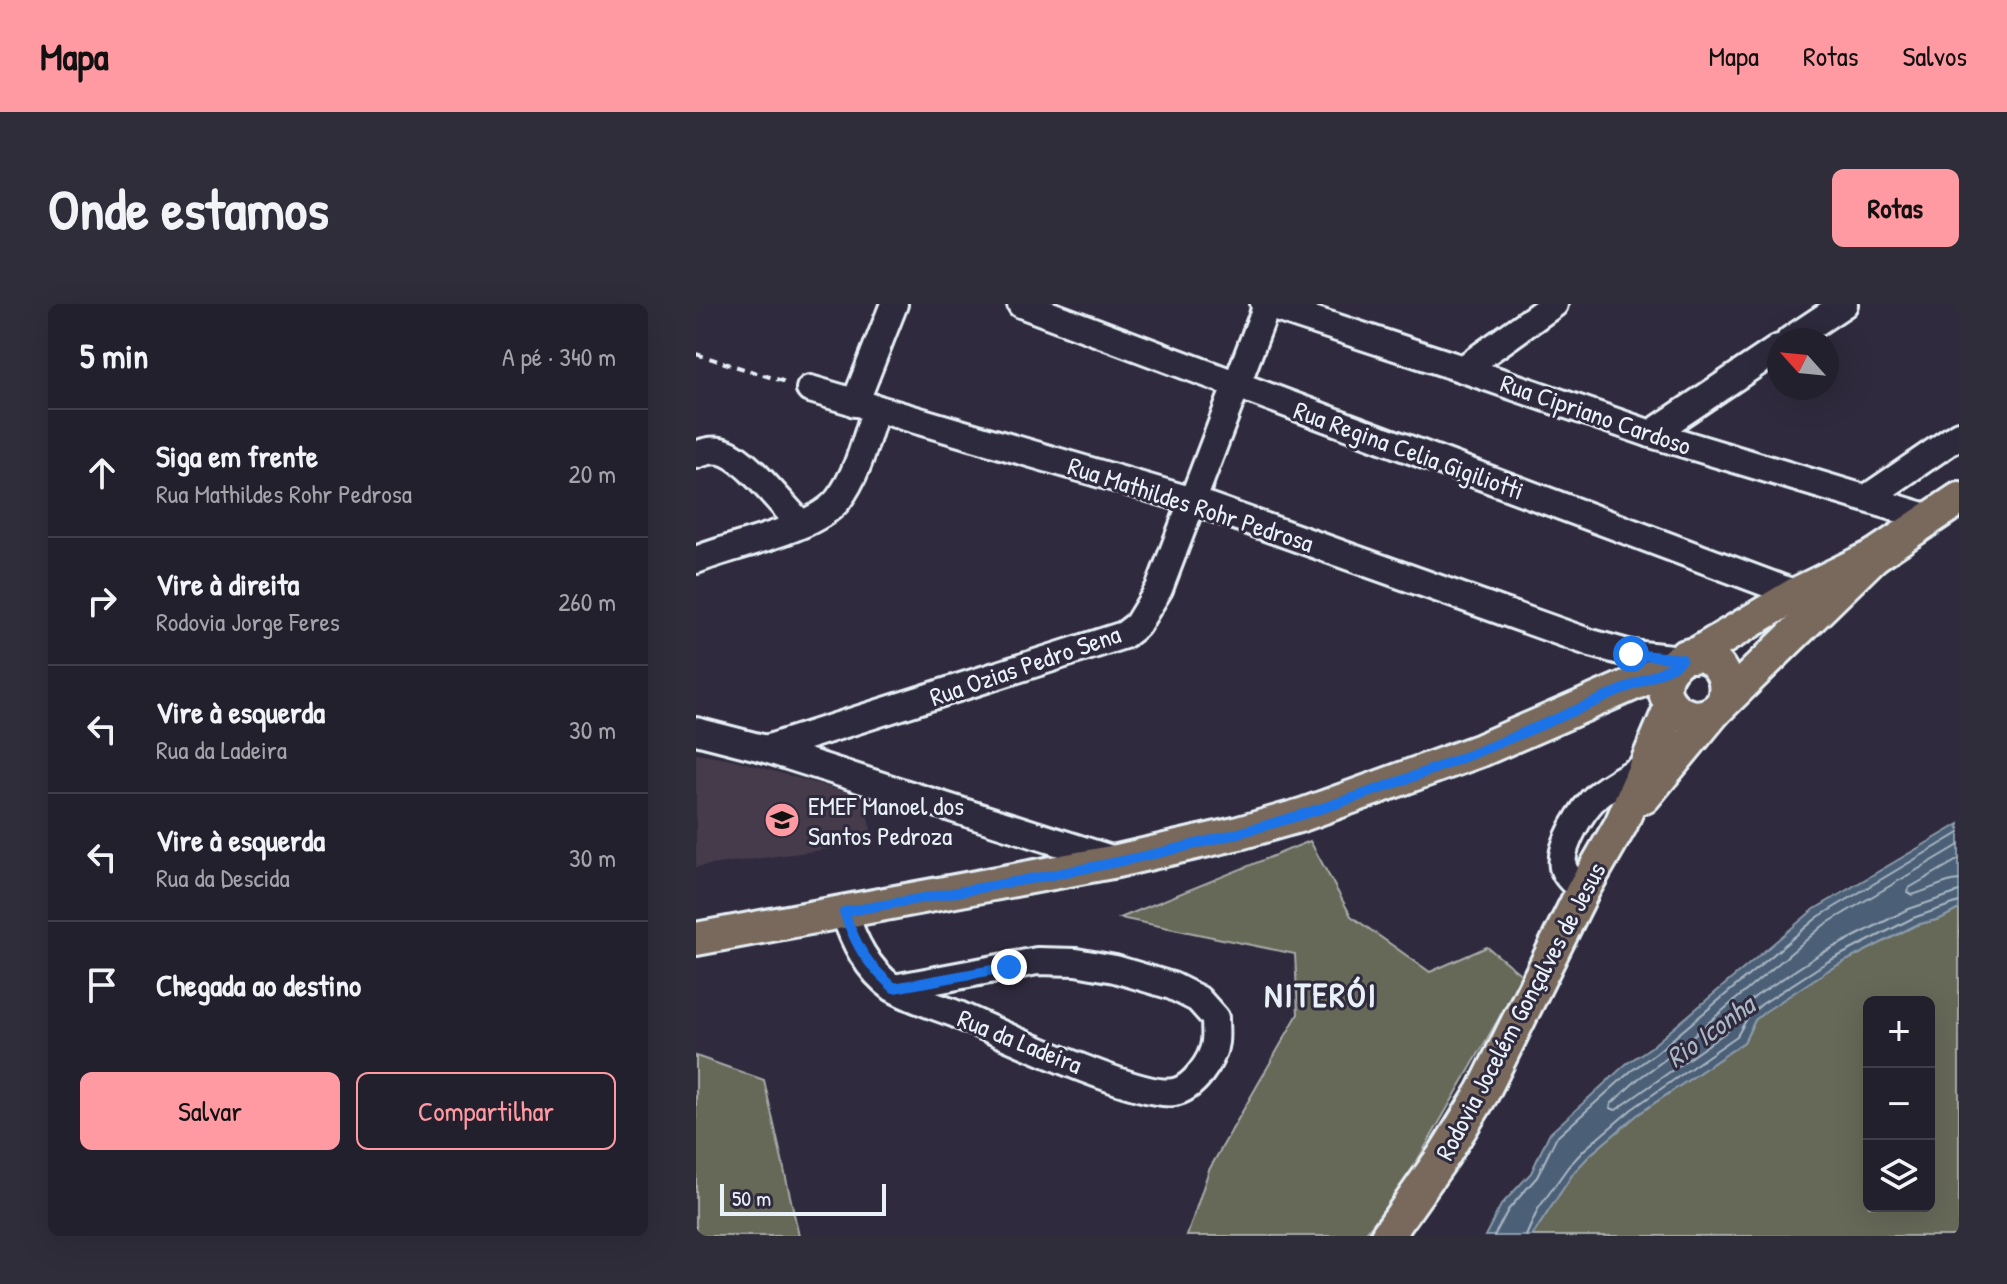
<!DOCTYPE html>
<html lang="pt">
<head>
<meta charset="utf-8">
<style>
  body { margin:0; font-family:"Patrick Hand",sans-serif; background:#2f2d3a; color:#f1f3f6 }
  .controls { position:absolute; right:24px; bottom:24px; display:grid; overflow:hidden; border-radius:12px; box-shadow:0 8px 32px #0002 }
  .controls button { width:72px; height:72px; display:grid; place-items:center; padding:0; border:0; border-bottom:2px solid #403e4a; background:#23202e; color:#f1f3f6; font:40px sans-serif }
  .compass { position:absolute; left:1071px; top:24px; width:72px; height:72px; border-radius:50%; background:#23202e; box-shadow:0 8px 32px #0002; rotate:297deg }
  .scale { position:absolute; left:24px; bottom:20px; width:166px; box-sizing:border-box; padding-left:8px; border:4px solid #e8f1f8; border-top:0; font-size:22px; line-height:28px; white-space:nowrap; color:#e8f1f8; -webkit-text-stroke:6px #2f2a3d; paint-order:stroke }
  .stop { position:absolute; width:24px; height:24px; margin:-18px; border:6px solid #1a73e8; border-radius:50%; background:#fff }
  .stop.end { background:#1a73e8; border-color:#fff; box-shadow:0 2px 8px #0008 }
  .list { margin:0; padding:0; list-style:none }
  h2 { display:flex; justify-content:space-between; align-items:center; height:104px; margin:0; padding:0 32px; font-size:34px }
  h2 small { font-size:26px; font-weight:400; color:#a3a3aa }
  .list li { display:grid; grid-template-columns:52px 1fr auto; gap:24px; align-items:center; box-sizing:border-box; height:128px; padding:0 32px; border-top:2px solid #403e4a }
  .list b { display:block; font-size:30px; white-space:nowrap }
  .list p { margin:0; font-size:26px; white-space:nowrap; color:#a3a3aa }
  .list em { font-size:26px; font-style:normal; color:#a3a3aa }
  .actions { display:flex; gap:16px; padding:24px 32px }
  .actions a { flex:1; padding:18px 0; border:2px solid #ff9aa2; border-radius:12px; text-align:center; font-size:28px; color:#ff9aa2 }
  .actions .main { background:#ff9aa2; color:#111 }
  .icon { flex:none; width:44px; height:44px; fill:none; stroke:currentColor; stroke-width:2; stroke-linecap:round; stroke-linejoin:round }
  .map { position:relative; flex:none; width:1263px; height:932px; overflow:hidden; border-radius:12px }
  header { display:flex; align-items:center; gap:48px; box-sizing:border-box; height:112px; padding:0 40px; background:#ff9aa2; color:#111 }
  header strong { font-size:38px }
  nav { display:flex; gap:44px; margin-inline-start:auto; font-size:28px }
  .intro { display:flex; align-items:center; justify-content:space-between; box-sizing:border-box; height:192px; padding:0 48px }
  h1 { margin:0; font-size:56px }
  .button { padding:20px 36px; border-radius:12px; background:#ff9aa2; color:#111; font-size:28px; font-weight:700 }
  main { display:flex; gap:48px; padding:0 48px }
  aside { flex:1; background:#23202e; border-radius:12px; box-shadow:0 8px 32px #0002 }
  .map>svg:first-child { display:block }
  .built { fill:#443a4b }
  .green { fill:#666758; stroke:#a7aca8; stroke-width:2; fill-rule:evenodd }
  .water { fill:#4c6177; stroke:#8a9bab; stroke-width:2 }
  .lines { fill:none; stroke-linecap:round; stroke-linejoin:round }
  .shore { stroke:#aab7c4; stroke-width:2 }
  .minor-casing { stroke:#e8f1f8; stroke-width:32 }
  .major-casing { stroke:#e8f1f8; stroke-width:38 }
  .path { stroke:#e8f1f8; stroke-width:4; stroke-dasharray:8 6; stroke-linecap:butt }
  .minor { stroke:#2f2a3d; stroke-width:26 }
  .major { stroke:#78695c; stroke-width:32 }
  .route { stroke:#1a73e8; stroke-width:10 }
  .labels { text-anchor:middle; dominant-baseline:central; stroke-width:6; stroke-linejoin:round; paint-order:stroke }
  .street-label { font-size:26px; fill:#e8f1f8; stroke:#2f2a3d }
  .poi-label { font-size:26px; fill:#e8f1f8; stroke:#2f2a3d; text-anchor:start }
  .water-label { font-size:28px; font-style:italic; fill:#aab7c4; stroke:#2f2a3d }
  .district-label { font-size:34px; font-weight:bold; letter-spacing:2px; fill:#e8f1f8; stroke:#2f2a3d }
</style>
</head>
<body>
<header>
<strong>Mapa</strong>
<nav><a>Mapa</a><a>Rotas</a><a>Salvos</a></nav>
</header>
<div class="intro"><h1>Onde estamos</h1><a class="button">Rotas</a></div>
<main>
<aside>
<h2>5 min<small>A pé · 340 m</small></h2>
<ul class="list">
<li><svg class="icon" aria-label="ahead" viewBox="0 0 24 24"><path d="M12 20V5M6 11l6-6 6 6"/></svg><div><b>Siga em frente</b><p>Rua Mathildes Rohr Pedrosa</p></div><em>20 m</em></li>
<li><svg class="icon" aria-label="right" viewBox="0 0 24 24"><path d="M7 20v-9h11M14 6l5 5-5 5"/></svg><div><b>Vire à direita</b><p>Rodovia Jorge Feres</p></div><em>260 m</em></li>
<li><svg class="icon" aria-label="left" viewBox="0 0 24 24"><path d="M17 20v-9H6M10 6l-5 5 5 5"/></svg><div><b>Vire à esquerda</b><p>Rua da Ladeira</p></div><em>30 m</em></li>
<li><svg class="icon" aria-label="left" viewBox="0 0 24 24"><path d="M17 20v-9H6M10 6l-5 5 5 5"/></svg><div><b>Vire à esquerda</b><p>Rua da Descida</p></div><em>30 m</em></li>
<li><svg class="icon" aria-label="arrive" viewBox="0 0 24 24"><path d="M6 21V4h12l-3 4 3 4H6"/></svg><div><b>Chegada ao destino</b></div></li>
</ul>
<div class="actions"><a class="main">Salvar</a><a>Compartilhar</a></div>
</aside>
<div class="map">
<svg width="1263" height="932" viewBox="0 0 1263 932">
  <rect width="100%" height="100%" fill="#2f2a3d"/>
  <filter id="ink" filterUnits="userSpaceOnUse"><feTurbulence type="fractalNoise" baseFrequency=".0125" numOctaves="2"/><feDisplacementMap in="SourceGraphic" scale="16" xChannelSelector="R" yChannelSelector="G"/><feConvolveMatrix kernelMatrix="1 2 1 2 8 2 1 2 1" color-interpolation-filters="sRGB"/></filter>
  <g filter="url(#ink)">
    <!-- built -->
    <polygon class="built" points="0,449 36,455 167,493 178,539 0,563"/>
    <!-- green -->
    <g class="green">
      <polygon points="614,537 655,612 734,668 791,643 827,672 708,880 667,932 491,932 513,866 602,710 599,650 424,614"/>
      <path d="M1263 605V932H836L878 868 895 850 941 811 1048 738 1059 716 1070 706 1134 665 1220 621 1244 615ZM1173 698H1233V902H1173Z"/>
      <polygon points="0,752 68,776 103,932 0,932"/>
    </g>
    <!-- water -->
    <polygon class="water" points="1263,520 1263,605 1244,615 1220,621 1134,665 1070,707 1059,716 1048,738 941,811 895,850 878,868 836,932 789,932 805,901 835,869 853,830 930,760 955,743 1117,606"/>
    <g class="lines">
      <!-- shore -->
      <g class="shore">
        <polyline points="1263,541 1128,621 967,757 942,775 915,800 914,804 920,806 1033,726 1045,705 1060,692 1124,650 1213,605 1263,588"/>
        <path d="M1263 555 1213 584 1211 588 1216 591C1232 587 1247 577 1263 576"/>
        <polyline points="798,932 812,906 841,873 860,834 935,767 960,749 1122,613 1263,529"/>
        <polyline points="830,932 842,905 872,863 889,845 936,805 1041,732 1053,711 1066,700 1131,658 1217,614 1263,598"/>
      </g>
      <defs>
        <g id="minor">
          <polyline points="325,0 1100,290"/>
          <polyline points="568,0 767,65 955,130 1234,214"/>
          <polyline points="1094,36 1148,0"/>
          <polyline points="767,65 858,0"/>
          <polyline points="114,85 497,197 895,339 935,350 986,355"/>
          <polyline points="159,99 198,0"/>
          <polyline points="955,130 1083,44"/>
          <path d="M0 151C10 147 20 144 31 149 53 158 87 202 105 220"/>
          <polyline points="1171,194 1263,131"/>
          <path d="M0 256C38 240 117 227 142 196 162 170 170 135 180 104"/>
          <polyline points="0,427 70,445 421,557"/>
          <polyline points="70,445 428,331 441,321 463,285 571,1"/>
          <path d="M887 586C879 580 870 573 867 563 863 542 887 504 902 491 917 479 933 471 950 462"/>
          <path d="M148 608C158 638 171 665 197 684 215 695 240 702 260 710 299 727 444 795 478 788 497 785 517 756 519 738 520 730 519 721 519 714L502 695 476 682 419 665 380 658 341 657 198 684"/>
        </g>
        <g id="major">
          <polyline points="997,352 1100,290 1178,252 1263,195"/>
          <path d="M1026 400C1042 363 999 332 975 364 953 394 991 426 1019 407L1178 252"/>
          <polyline points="948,493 1019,407"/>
          <polyline points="0,635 421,557 543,529 606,511 785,446 976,363"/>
          <polyline points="691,932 748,851 787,788 887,586 925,520 975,402"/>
        </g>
      </defs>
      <!-- minor casing -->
      <use href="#minor" class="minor-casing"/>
      <!-- major casing -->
      <use href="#major" class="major-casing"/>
      <!-- path -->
      <polyline class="path" points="0,50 93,79"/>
      <!-- minor -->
      <use href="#minor" class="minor"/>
      <!-- major -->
      <use href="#major" class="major"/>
    </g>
  </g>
  <g class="lines" filter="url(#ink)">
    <!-- route -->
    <path class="route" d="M313 663 198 684C170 659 161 644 148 608 280 584 416 564 546 528 694 488 837 427 976 363L986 355 935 350"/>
  </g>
  <!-- icons -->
  <defs>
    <symbol id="school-disc" viewBox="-11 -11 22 22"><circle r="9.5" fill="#ff9aa2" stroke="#2f2a3d"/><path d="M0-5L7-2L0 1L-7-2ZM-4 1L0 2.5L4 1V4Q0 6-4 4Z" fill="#111"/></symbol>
  </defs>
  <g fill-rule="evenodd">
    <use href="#school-disc" x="66" y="496" width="40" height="40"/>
  </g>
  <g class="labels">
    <!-- street labels -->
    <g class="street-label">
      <text transform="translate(900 110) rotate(19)">Rua Cipriano Cardoso</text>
      <text transform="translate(713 146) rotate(20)">Rua Regina Celia Gigiliotti</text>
      <text transform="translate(495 200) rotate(18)">Rua Mathildes Rohr Pedrosa</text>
      <text transform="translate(329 361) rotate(-19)">Rua Ozias Pedro Sena</text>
      <text transform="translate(824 707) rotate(-62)">Rodovia Jocelém Gonçalves de Jesus</text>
      <text transform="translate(324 737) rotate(22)">Rua da Ladeira</text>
    </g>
    <!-- poi labels -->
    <g class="poi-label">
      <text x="112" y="501">EMEF Manoel dos<tspan x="112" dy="30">Santos Pedroza</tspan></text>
    </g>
    <!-- water labels -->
    <g class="water-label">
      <text transform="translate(1014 727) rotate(-36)">Rio Iconha</text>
    </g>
    <!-- district labels -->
    <g class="district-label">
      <text x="625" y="691">NITERÓI</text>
    </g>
  </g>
</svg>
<div class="controls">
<button>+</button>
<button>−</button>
<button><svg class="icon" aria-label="layers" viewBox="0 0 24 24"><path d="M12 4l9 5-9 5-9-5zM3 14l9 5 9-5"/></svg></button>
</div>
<svg class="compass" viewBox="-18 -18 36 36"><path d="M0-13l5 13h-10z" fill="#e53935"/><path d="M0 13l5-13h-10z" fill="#a3a3aa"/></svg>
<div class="scale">50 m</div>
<div class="stop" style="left:935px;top:350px"></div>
<div class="stop end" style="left:313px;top:663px"></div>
</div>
</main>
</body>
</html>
